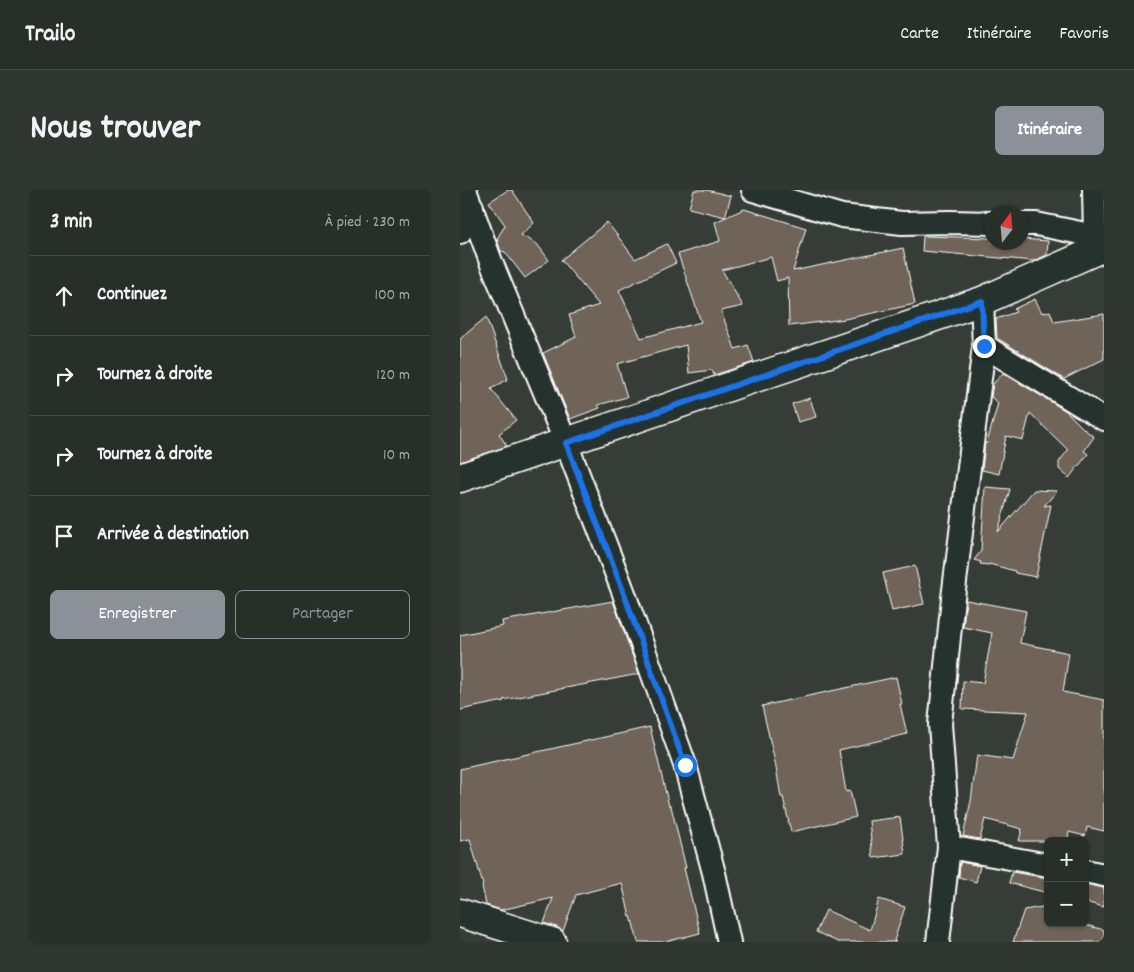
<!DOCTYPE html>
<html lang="fr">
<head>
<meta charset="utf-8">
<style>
  body { margin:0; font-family:Dekko,sans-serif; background:#303630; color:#f1f3f6 }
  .controls { position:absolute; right:15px; bottom:15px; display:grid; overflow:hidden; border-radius:8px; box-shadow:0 1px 4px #0004 }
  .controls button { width:45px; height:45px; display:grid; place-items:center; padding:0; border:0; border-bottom:1px solid #444a45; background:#282e28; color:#f1f3f6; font:25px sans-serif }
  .compass { position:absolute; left:524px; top:15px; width:45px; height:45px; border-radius:50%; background:#282e28; box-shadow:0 1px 4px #0004; rotate:16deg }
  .stop { position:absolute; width:15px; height:15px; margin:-11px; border:4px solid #1a73e8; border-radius:50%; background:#fff }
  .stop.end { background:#1a73e8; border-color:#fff; box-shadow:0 1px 5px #0008 }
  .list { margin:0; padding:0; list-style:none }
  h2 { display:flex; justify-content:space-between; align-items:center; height:65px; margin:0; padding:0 20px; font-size:21px }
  h2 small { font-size:16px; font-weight:400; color:#a5a8a8 }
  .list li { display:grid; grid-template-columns:32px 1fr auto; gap:15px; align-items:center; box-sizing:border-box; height:80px; padding:0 20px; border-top:1px solid #444a45 }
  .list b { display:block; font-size:19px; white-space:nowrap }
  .list em { font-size:16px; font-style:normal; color:#a5a8a8 }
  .actions { display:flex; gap:10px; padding:15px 20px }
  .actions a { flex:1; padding:11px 0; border:1px solid #8c9099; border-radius:8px; text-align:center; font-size:18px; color:#8c9099 }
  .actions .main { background:#8c9099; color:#fff }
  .icon { flex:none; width:28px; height:28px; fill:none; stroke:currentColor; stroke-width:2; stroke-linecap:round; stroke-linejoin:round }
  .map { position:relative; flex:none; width:644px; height:752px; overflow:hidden; border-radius:8px }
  header { display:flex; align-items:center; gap:30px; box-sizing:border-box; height:70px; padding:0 25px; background:#282e28; border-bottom:1px solid #444a45 }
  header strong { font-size:24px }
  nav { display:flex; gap:28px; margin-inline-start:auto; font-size:18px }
  .intro { display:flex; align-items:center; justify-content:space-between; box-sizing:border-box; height:120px; padding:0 30px }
  h1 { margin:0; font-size:35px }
  .button { padding:12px 22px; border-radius:8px; background:#8c9099; color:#fff; font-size:18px; font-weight:700 }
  main { display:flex; gap:30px; padding:0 30px }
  aside { flex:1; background:#282e28; border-radius:8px; box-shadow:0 1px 4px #0004 }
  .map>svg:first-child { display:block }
  .building { fill:#6f6459; stroke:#fff }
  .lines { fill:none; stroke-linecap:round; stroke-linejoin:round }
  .minor-casing { stroke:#fff; stroke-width:26 }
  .tertiary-casing { stroke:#fff; stroke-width:31 }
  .minor { stroke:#26332d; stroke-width:22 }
  .tertiary { stroke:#26332d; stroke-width:28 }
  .route { stroke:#1a73e8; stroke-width:6 }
</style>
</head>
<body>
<header>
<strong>Trailo</strong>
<nav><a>Carte</a><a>Itinéraire</a><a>Favoris</a></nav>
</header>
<div class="intro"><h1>Nous trouver</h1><a class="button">Itinéraire</a></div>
<main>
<aside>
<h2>3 min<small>À pied · 230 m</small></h2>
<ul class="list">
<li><svg class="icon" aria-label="ahead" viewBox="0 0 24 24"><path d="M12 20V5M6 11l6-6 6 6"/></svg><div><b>Continuez</b></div><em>100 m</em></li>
<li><svg class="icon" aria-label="right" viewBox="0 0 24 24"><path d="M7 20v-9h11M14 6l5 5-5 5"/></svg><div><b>Tournez à droite</b></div><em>120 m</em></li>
<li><svg class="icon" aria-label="right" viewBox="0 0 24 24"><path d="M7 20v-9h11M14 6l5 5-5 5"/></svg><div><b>Tournez à droite</b></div><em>10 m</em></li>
<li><svg class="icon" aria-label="arrive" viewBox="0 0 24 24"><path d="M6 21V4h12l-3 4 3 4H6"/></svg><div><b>Arrivée à destination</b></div></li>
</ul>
<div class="actions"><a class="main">Enregistrer</a><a>Partager</a></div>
</aside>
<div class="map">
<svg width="644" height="752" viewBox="0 0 644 752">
  <rect width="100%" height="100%" fill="#353d36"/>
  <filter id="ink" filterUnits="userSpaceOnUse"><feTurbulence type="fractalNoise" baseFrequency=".02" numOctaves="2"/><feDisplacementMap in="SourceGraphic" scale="10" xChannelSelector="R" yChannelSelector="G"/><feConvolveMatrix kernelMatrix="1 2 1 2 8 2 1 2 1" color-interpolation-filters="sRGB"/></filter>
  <g filter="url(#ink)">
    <!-- building -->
    <g class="building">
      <polygon points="48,0 52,0 74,33 61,45 77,54 89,70 65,88 45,62 42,61 41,62 37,49 45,35 29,12"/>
      <polygon points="234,0 247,0 271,6 265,27 229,18"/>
      <polygon points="284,19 346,38 333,81 443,58 455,114 385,129 329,136 328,88 317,91 311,67 262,80 283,116 261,121 275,159 288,155 294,172 254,185 252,180 229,183 226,155 157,174 167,207 138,215 140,218 110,229 83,163 116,147 109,125 139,115 101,70 147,32 175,69 207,54 216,73 159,100 181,148 241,132 218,64 260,51 255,32"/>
      <polygon points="463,46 532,48 532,52 562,52 562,49 588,51 587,65 573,71 462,61"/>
      <polygon points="575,109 582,123 590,121 594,132 644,124 644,169 604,189 537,148 536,129 556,122 554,119"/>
      <polygon points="26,127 48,189 31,199 56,230 39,244 47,256 0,272 0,149"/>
      <polygon points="543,183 606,221 624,239 634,247 624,261 628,264 609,288 599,279 599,272 608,260 570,223 563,250 546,246 539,284 522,280 525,253 527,253 538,213 531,207 533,194"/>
      <polygon points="350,208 356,227 338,232 332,214"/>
      <polygon points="525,297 550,299 538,342 574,300 597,301 584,316 591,315 576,387 555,383 555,381 529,374 529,375 520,374 521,372 514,370 521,361"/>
      <polygon points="455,376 464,414 432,421 423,383"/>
      <polygon points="506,410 566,421 560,453 609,463 603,502 644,510 644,641 627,637 625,646 609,642 607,651 559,651 562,639 525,629 520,649 503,646 511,611 517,565 553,570 568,522 502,519 503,491 523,493 532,443 503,437"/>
      <polygon points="153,411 179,484 43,510 44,511 0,520 0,445 43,436 42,431"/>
      <polygon points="436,487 442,514 440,514 447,544 379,560 386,602 390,601 396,627 331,642 323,607 321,607 315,572 302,516"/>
      <polygon points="190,537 209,616 211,616 226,678 224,678 240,743 205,752 178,752 171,726 170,727 162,693 116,705 103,741 97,737 84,733 93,708 41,720 26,715 22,696 23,695 10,649 0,651 0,579"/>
      <polygon points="440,627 445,664 413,668 409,631"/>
      <polygon points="500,672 520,676 516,692 499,687"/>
      <polygon points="552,682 588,688 588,703 549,693"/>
      <polygon points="625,694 644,698 644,717 625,712"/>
      <polygon points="419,709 445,717 434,751 436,752 378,752 356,742 366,720 410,740"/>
      <polygon points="588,716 588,733 618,733 644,740 644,752 553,752 564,720"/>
    </g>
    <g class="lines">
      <defs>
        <g id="minor">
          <polyline points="5,0 31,72 106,253 162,398 225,575 254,683 269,752"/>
          <polyline points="293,0 382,26 442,33 489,32 532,33"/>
          <polyline points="634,0 635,46"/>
          <polyline points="562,34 576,34 635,46 644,46"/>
          <polyline points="0,42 12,17"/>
          <polyline points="524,156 644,229"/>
          <polyline points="489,657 588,675"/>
          <polyline points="625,681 644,685"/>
          <polyline points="478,752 489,657 480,534 493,408 524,156 522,111"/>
        </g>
        <g id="tertiary">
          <polyline points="0,288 522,111 644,57"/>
          <polyline points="0,723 92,752"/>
        </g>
      </defs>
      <!-- minor casing -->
      <use href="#minor" class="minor-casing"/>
      <!-- tertiary casing -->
      <use href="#tertiary" class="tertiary-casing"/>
      <!-- minor -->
      <use href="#minor" class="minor"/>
      <!-- tertiary -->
      <use href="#tertiary" class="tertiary"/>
    </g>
  </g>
  <g class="lines" filter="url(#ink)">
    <!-- route -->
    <polyline class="route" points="225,575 162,398 106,253 522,111 524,156"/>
  </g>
</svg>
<div class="controls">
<button>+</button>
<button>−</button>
</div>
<svg class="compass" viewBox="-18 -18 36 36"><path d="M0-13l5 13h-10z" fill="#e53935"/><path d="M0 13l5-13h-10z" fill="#a5a8a8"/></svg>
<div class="stop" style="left:225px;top:575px"></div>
<div class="stop end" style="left:524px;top:156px"></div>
</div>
</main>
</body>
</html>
